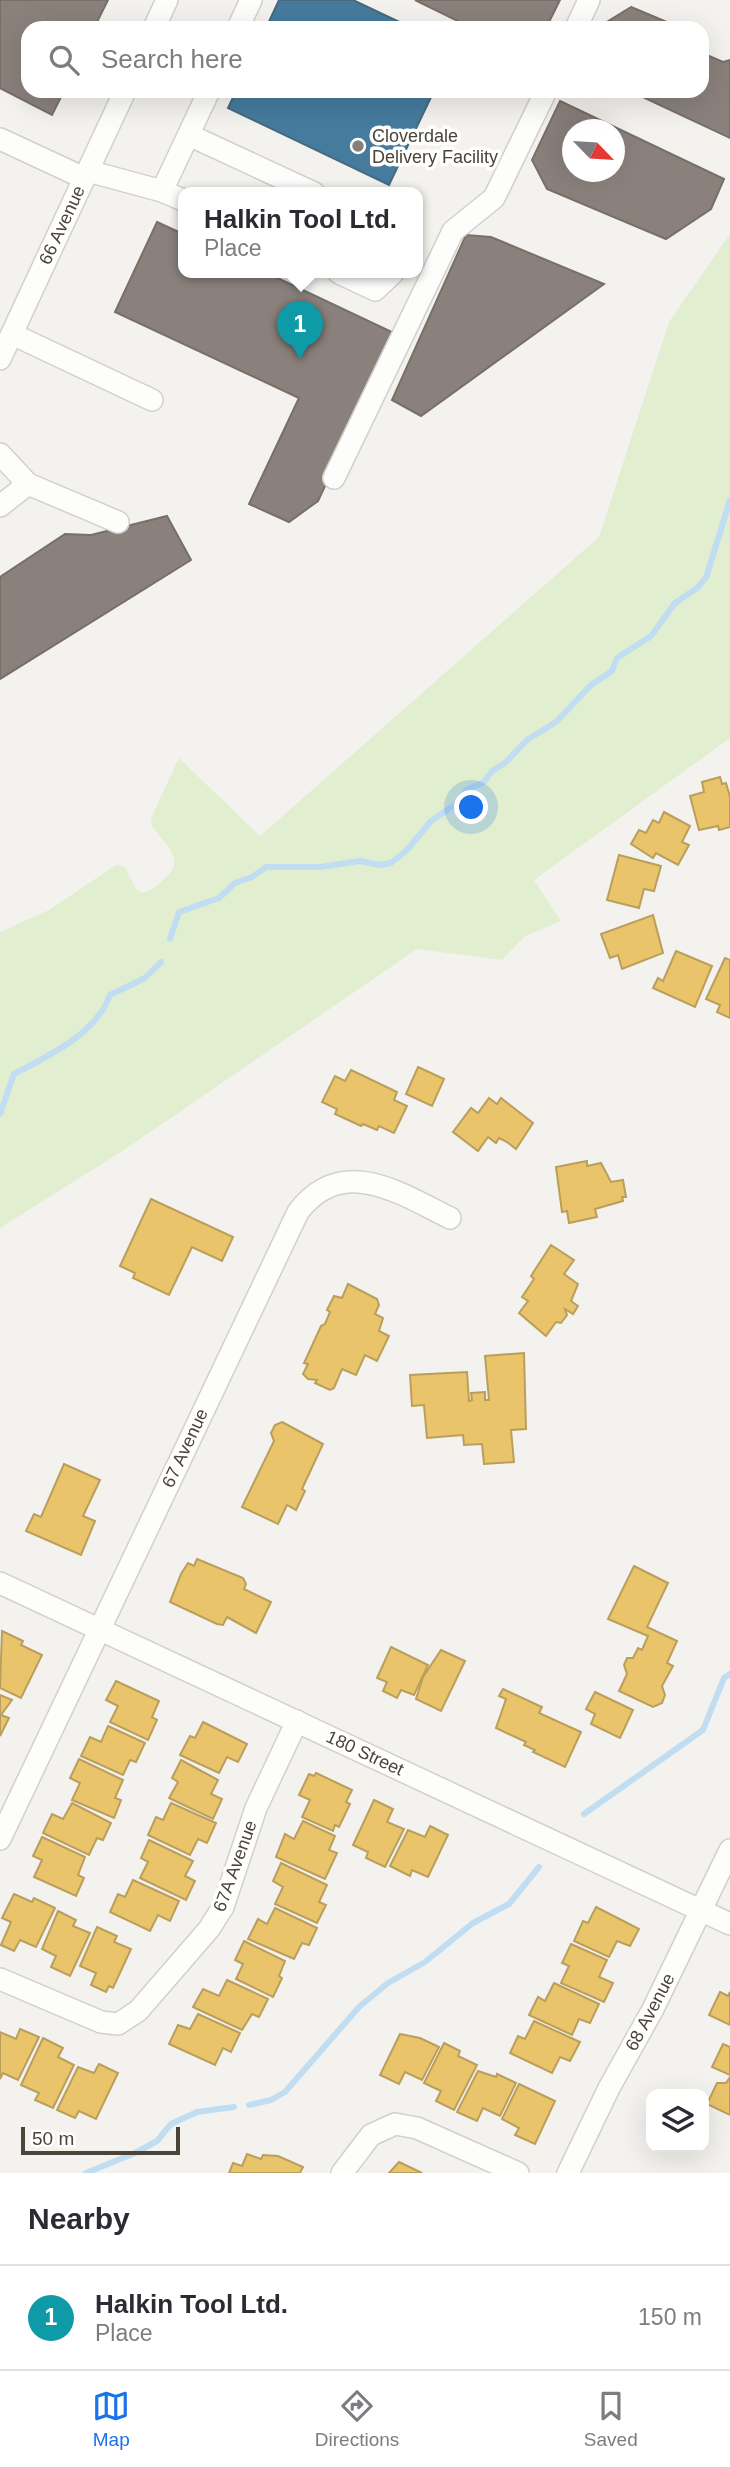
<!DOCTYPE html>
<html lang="en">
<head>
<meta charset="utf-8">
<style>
  body { margin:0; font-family:Arial,sans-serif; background:#f2f2f3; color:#2b2b33 }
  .controls { position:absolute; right:21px; bottom:21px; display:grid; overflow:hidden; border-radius:14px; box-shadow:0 7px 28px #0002 }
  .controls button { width:63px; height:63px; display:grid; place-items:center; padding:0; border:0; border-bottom:2px solid #e1e1e2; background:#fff; color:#2b2b33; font:35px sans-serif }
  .compass { position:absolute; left:562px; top:119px; width:63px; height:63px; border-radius:50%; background:#fff; box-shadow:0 7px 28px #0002; rotate:115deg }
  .scale { position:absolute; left:21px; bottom:18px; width:159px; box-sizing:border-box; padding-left:7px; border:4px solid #4b4439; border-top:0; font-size:19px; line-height:24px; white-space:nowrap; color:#4b4439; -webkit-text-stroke:5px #fff; paint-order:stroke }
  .you { position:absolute; left:472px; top:808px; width:24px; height:24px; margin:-18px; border:5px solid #fff; border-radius:50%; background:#1a73e8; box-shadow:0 0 0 10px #1a73e833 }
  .badge { display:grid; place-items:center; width:46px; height:46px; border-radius:50%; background:#1a73e8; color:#fff; font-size:23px; font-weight:700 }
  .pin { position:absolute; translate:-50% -58px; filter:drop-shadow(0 2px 4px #0008) }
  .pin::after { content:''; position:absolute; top:37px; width:24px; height:21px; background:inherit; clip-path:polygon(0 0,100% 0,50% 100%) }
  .popup { position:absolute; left:178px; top:187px; width:245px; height:91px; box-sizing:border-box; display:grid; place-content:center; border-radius:14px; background:#fff; filter:drop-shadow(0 2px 5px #0005); font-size:23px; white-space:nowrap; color:#7c7c81 }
  .popup b { font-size:26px; color:#2b2b33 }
  .popup::after { content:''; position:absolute; left:50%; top:100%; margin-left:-14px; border:14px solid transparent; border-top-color:#fff }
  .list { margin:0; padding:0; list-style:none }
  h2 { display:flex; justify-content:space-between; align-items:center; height:91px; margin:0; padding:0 28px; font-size:30px }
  h2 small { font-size:23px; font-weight:400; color:#7c7c81 }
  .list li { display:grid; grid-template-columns:46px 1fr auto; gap:21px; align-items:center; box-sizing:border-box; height:105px; padding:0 28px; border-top:2px solid #e1e1e2 }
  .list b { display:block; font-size:26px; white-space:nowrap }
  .list p { margin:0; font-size:23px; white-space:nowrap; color:#7c7c81 }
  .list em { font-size:23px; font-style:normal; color:#7c7c81 }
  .icon { flex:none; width:38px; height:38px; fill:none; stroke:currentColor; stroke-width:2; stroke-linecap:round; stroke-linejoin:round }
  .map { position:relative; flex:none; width:730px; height:2173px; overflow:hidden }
  .search { position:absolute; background:#fff; box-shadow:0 7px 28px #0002; left:21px; right:21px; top:21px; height:77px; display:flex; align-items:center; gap:18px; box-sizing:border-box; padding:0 24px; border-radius:21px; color:#7c7c81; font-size:26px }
  .sheet { height:196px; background:#fff }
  nav { display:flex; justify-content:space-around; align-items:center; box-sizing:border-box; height:98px; border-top:2px solid #e1e1e2; background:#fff; font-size:19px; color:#7c7c81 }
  nav a { display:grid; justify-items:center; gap:4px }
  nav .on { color:#1a73e8 }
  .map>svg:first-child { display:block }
  .green { fill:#e1eecf }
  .homes { fill:#e9c46a; stroke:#ba9e5b; stroke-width:2 }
  .public { fill:#457b9d; stroke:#476a7f; stroke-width:2 }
  .industry { fill:#8a817c; stroke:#776f68; stroke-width:2; fill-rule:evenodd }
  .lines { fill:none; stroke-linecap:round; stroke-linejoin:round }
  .stream { stroke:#c0ddf1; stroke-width:6 }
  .minor-casing { stroke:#d2d0cb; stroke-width:24 }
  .minor { stroke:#fdfdfc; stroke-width:21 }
  .poi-dot { fill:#868178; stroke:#fff; stroke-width:2.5 }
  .labels { text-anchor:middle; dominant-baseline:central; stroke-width:7; stroke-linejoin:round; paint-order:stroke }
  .poi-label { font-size:18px; fill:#4b4439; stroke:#fff; text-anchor:start }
  .street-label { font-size:18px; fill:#4b4439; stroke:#fff }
</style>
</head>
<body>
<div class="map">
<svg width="730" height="2173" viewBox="0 0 730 2173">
  <rect width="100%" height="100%" fill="#f4f2ee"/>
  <!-- green -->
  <path class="green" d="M730 234V738L534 880 561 921 525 936 502 960 417 949 124 1150 0 1228V932L49 910 116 865 125 867 136 889 142 893C152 891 158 885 165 878 188 859 163 843 151 825L152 816 179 758 260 836 599 537 669 322Z"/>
  <!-- homes -->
  <g class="homes">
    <polygon points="720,777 722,784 726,783 730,797 730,827 719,830 718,826 699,830 690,796 704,792 702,782"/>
    <polygon points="664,812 690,826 682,842 689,845 678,865 656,853 653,858 631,844 639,830 646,833 653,820 659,823"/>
    <polygon points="619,855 661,866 654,891 644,889 639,908 607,900"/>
    <polygon points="653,915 663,953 622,969 618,955 610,958 601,934"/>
    <polygon points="676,951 712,966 695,1007 653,988 658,978 663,981"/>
    <polygon points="725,958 730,960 730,1018 717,1012 720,1005 706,999"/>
    <polygon points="418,1067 444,1079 432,1106 406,1094"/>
    <polygon points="351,1070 397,1092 394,1100 407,1106 394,1133 379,1126 377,1130 363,1124 361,1126 335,1114 337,1109 322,1102 335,1076 345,1081"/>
    <polygon points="489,1098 497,1104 501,1098 533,1123 516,1149 507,1142 499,1138 496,1143 488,1137 478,1151 453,1132 471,1108 478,1113"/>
    <polygon points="587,1161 587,1166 601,1163 611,1182 623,1180 626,1197 622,1197 623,1201 595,1209 597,1217 569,1223 567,1211 562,1212 556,1167"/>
    <polygon points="151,1199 233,1237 222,1261 192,1247 169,1295 133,1278 135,1273 120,1266"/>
    <polygon points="551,1245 574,1260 564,1274 578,1284 571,1301 578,1306 573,1314 565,1309 567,1315 561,1323 556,1322 546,1336 519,1313 528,1301 522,1297 534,1279 531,1276"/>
    <polygon points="348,1284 377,1299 379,1305 375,1314 383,1318 379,1331 389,1336 377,1361 365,1355 356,1375 342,1369 334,1388 330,1390 315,1383 317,1380 308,1379 303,1374 308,1364 304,1363 321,1326 325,1324 330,1312 327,1310 334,1296 342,1298"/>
    <polygon points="524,1353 526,1429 511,1430 514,1462 484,1464 482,1444 464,1445 463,1435 427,1438 424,1405 412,1406 410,1375 467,1372 469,1401 472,1400 471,1393 485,1392 485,1400 489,1400 485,1356"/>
    <polygon points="282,1422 323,1444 302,1489 305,1491 296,1510 287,1505 278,1524 242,1507 274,1441 271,1433 275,1425"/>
    <polygon points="64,1464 100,1480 83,1516 95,1521 81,1555 26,1531 34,1514 41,1517"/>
    <polygon points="197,1559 243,1578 246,1584 244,1589 271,1602 256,1633 227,1617 223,1625 217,1624 170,1602 181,1574 188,1563 194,1566"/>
    <polygon points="634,1566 668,1583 647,1627 677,1641 667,1663 673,1666 662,1686 665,1695 662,1703 653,1707 619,1691 627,1674 624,1665 627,1658 633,1658 638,1648 642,1650 648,1636 608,1619"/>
    <polygon points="2,1631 23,1641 21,1645 42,1655 21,1698 0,1688"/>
    <polygon points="391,1647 428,1665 414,1695 401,1690 397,1698 383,1691 387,1682 377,1678"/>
    <polygon points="441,1650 465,1661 441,1711 416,1699 423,1677"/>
    <polygon points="116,1681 159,1701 152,1717 157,1720 148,1740 110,1722 118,1706 106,1700"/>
    <polygon points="503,1689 542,1707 539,1713 581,1732 565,1767 533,1752 535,1750 524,1745 526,1742 496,1728 506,1699 499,1696"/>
    <polygon points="595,1692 633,1710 620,1738 591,1724 595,1714 586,1709"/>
    <polygon points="0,1695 12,1700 1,1715 9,1718 0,1736"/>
    <polygon points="203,1722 247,1744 238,1762 227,1757 219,1773 180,1755 190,1736 195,1738"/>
    <polygon points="108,1726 145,1743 136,1762 130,1760 123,1775 81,1756 90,1737 101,1742"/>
    <polygon points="79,1759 123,1780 115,1798 121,1800 114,1818 72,1800 80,1783 70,1778"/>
    <polygon points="181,1760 218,1780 211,1794 222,1799 213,1819 169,1798 178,1782 172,1778"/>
    <polygon points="316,1773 352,1790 346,1802 350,1804 339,1827 335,1825 333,1831 302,1817 310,1800 299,1795 309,1774 314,1776"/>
    <polygon points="374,1800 393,1809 387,1822 404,1829 385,1867 366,1858 368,1852 353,1845"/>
    <polygon points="72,1803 111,1823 103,1840 97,1838 89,1855 43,1833 52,1814 63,1819"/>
    <polygon points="171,1803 216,1823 207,1843 198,1839 190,1855 148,1835 156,1817 163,1820"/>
    <polygon points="303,1821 335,1836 329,1850 337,1853 325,1879 276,1857 285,1834 294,1839"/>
    <polygon points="430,1826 448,1835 428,1877 412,1870 410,1876 390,1866 408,1830 425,1837"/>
    <polygon points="42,1837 85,1857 78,1875 84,1878 76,1896 34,1877 42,1860 33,1856"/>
    <polygon points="149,1840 193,1861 185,1876 195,1881 186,1900 140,1878 148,1862 141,1858"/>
    <polygon points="281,1863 327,1885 319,1902 326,1905 317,1923 275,1904 283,1887 273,1881"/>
    <polygon points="133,1880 179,1901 170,1921 158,1915 150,1931 110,1912 118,1894 125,1897"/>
    <polygon points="14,1894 32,1902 34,1898 55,1908 36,1947 20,1940 14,1951 1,1945 11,1922 2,1918"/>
    <polygon points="596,1907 639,1929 630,1946 617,1941 609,1957 574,1941 583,1921 588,1923"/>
    <polygon points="275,1908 317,1928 309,1945 302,1943 294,1959 248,1939 258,1919 267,1924"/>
    <polygon points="58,1911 76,1920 73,1926 90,1933 70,1976 51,1967 56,1956 42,1949"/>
    <polygon points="97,1927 117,1936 114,1942 131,1949 113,1988 109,1986 106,1992 91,1985 96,1973 80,1966"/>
    <polygon points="244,1941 285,1961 279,1976 282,1978 273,1997 236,1979 243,1964 235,1960"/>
    <polygon points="571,1944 607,1960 599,1977 613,1983 604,2002 561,1983 569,1966 562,1963"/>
    <polygon points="227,1980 268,1999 259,2017 252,2014 242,2030 193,2007 203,1989 219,1996"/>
    <polygon points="554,1983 599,2004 590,2023 579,2019 572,2035 529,2015 538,1997 545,2001"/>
    <polygon points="720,1992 728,1996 730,1992 730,2025 709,2015"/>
    <polygon points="198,2014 240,2033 231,2052 223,2048 215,2065 169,2044 178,2025 190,2029"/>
    <polygon points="534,2021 580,2042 570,2061 560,2057 552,2073 510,2053 518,2036 525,2039"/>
    <polygon points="20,2029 39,2037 18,2080 3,2073 0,2079 0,2032 16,2039"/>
    <polygon points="400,2034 420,2038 439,2047 422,2080 405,2072 399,2084 380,2075"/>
    <polygon points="43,2038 63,2048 58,2057 74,2065 53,2108 35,2100 39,2093 21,2085"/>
    <polygon points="444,2043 460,2051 458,2056 477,2065 454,2110 436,2101 441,2091 424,2083"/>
    <polygon points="723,2044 730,2047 730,2075 712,2067"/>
    <polygon points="99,2064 118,2073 96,2119 79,2111 75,2118 57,2110 78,2067 94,2073"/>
    <polygon points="478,2071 496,2077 497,2074 516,2083 500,2116 483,2108 477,2121 457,2112"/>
    <polygon points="730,2077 730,2115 707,2104 717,2083 726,2083"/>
    <polygon points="519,2084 555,2101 535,2144 515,2135 519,2128 502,2119"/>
    <polygon points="247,2154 261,2159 263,2155 278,2156 303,2167 300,2173 229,2173 233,2163 242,2166"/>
    <polygon points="399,2162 422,2173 389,2173"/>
  </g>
  <!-- public -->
  <g class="public">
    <polygon points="279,0 353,0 412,28 266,28"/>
    <polygon points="236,91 434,91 389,185 228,108"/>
  </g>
  <!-- industry -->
  <g class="industry">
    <polygon points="0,0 108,0 94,28 28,28 28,91 64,91 52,115 0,88"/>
    <polygon points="415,0 560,0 546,28 472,28"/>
    <polygon points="631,7 681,28 597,28"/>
    <polygon points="702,53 723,62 730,60 730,138 630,91 702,91"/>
    <path d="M560 101 724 179 711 209 666 239 547 189 532 160ZM572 130H614V172H572Z"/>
    <polygon points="157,222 183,234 183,273 267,273 396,334 318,501 289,522 249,504 299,398 115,312"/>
    <polygon points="466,235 491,237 604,284 421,416 392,400"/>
    <polygon points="167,516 191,560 0,679 0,577 65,534 91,535"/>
  </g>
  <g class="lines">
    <!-- stream -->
    <g class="stream">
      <polyline points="170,939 179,912 219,898 235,883 252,877 266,867 320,867 360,861 380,865 391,863 407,850 431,821 456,804 466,790 484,782 492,771 505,763 527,740 556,722 591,685 612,671 617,658 651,636 675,603 697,588 706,578 730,500"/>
      <path d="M0 1114 14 1074C50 1055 96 1034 110 995L145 978 161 962"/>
      <polyline points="584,1814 703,1730 724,1678 730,1674"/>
      <polyline points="249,2105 271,2100 285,2092 359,2007 388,1983 425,1962 473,1923 509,1904 539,1867"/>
      <polyline points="86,2173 135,2153 157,2141 171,2124 197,2112 234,2107"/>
    </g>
    <defs>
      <g id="minor">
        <polyline points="154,28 167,0"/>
        <polyline points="238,28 251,0"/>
        <polyline points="576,28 589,0"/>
        <polyline points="189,135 314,193"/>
        <polyline points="0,139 84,178"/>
        <polyline points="88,171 162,191 183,200"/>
        <polyline points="162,191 209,91"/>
        <polyline points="339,273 375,290 393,273"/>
        <polyline points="12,334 152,400"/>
        <polyline points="0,359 125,91"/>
        <polyline points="0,454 28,484 118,522"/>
        <polyline points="334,478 453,231 494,198 546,91"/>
        <polyline points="0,506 28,484"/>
        <polyline points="0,1583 730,1924"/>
        <path d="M0 1839 298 1212C342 1154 400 1193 450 1218"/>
        <polyline points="0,1979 101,2022 118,2024 138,2011 209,1929 223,1907 256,1808 297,1721"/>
        <polyline points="342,2173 371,2135 395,2124 417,2128 518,2173"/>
        <polyline points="568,2173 609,2088 653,2009 730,1850"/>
      </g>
    </defs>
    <!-- minor casing -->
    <use href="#minor" class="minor-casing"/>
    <!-- minor -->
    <use href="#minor" class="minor"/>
  </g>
  <!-- markers -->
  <circle class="poi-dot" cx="358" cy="146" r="7"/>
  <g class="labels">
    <!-- poi labels -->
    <g class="poi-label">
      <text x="372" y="136">Cloverdale<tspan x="372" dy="21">Delivery Facility</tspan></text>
    </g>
    <!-- street labels -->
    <g class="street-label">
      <text transform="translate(62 225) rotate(-65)">66 Avenue</text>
      <text transform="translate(185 1448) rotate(-65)">67 Avenue</text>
      <text transform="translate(365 1753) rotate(25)">180 Street</text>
      <text transform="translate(235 1866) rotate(-70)">67A Avenue</text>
      <text transform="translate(650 2012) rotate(-62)">68 Avenue</text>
    </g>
  </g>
</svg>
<div class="controls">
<button><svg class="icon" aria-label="layers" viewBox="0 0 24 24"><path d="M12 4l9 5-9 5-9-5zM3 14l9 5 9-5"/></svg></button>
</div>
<svg class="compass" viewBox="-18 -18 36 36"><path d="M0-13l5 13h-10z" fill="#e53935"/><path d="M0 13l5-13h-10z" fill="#7c7c81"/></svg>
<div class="scale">50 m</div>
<div class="you"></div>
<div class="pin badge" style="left:300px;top:359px;background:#0f9aa8">1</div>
<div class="popup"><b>Halkin Tool Ltd.</b>Place</div>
<div class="search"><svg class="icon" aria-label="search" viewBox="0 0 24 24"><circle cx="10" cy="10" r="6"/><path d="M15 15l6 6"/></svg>Search here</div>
</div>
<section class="sheet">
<h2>Nearby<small></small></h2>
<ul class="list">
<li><span class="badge" style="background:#0f9aa8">1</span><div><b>Halkin Tool Ltd.</b><p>Place</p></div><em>150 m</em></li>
</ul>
</section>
<nav>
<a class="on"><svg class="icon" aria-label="map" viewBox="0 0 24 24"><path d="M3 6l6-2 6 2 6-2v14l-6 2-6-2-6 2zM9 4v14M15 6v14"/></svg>Map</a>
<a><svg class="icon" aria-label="directions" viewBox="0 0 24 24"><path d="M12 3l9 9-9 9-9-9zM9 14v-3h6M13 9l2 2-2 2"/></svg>Directions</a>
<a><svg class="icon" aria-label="saved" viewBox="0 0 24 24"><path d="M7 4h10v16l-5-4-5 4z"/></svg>Saved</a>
</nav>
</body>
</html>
